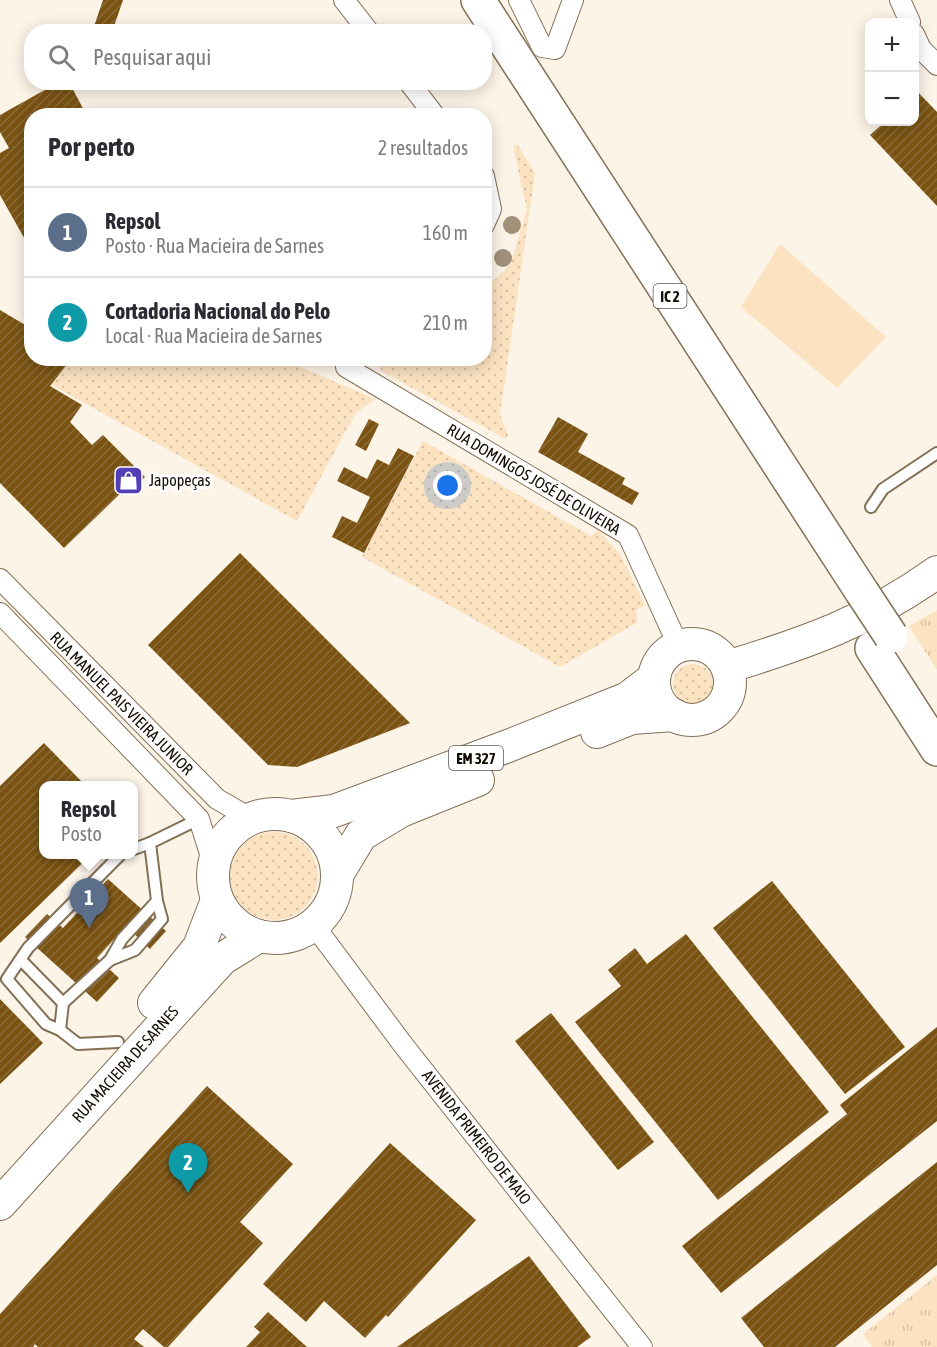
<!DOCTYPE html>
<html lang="pt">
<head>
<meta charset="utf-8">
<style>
  body { margin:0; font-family:"Asap Condensed",sans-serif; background:#f7f7f7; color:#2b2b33 }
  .controls { position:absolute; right:18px; top:18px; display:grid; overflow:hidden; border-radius:12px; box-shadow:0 3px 15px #0003 }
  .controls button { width:54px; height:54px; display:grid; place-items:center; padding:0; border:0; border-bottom:2px solid #e1e1e2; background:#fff; color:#2b2b33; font:30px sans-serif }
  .you { position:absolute; left:448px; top:486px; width:21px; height:21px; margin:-15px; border:4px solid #fff; border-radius:50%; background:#1a73e8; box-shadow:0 0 0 9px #1a73e833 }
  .badge { display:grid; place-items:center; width:39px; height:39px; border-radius:50%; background:#2563eb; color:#fff; font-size:20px; font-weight:700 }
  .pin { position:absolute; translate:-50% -50px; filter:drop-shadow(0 2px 3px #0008) }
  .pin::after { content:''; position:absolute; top:32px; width:21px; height:18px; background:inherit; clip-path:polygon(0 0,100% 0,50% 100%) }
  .popup { position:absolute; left:39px; top:781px; width:99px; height:78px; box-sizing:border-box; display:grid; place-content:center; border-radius:12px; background:#fff; filter:drop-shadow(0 2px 4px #0005); font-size:20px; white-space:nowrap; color:#7c7c81 }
  .popup b { font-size:22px; color:#2b2b33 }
  .popup::after { content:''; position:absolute; left:50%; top:100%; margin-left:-12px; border:12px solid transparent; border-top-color:#fff }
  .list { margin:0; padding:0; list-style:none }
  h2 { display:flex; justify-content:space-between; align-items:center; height:78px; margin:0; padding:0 24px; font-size:26px }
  h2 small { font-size:20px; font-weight:400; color:#7c7c81 }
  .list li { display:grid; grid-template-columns:39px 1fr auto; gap:18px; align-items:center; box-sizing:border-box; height:90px; padding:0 24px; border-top:2px solid #e1e1e2 }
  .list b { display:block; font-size:22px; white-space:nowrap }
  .list p { margin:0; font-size:20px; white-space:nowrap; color:#7c7c81 }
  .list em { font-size:20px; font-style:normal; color:#7c7c81 }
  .icon { flex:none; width:33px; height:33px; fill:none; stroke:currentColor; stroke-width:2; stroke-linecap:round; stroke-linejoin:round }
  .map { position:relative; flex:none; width:937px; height:1347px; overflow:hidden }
  .search { position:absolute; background:#fff; box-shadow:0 3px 15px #0003; left:24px; top:24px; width:468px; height:66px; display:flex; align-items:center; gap:15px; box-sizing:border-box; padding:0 21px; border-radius:24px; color:#7c7c81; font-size:22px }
  .panel { position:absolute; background:#fff; box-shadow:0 3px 15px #0003; left:24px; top:108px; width:468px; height:258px; border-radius:24px }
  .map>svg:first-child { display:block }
  .grass { fill:url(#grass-dots) }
  .park { fill:url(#park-tufts) }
  .garden { fill:#fbe2c1 }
  .building { fill:url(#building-hatch) }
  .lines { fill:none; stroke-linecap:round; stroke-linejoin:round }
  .lane-casing { stroke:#837055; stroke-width:14 }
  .street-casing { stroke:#837055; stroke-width:22 }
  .primary-casing { stroke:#837055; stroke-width:34 }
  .highway-casing { stroke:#837055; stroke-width:36 }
  .lane { stroke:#fff; stroke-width:10 }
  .street { stroke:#fff; stroke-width:20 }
  .primary { stroke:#fff; stroke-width:32 }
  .highway { stroke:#fff; stroke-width:33 }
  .highway-bridge-casing { stroke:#837055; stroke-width:36; stroke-linecap:butt }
  .highway-bridge { stroke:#fff; stroke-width:33 }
  .tree { fill:#a29179 }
  .labels { text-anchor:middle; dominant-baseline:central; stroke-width:6; stroke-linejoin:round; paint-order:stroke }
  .shield { fill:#fff; stroke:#5a554f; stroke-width:1.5 }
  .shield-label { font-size:15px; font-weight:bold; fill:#130c03 }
  .street-label { font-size:16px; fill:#130c03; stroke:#fff }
  .poi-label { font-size:16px; fill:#130c03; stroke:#fff; text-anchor:start }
</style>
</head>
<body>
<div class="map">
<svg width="937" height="1347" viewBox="0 0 937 1347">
  <defs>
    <pattern id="grass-dots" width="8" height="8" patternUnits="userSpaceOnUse" patternTransform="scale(1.5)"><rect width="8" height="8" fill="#fbe2c1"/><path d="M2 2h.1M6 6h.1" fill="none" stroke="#d6c1a4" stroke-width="1.8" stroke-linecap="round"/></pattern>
    <pattern id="park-tufts" width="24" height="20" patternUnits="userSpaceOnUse" patternTransform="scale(1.5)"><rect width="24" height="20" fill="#fbe2c1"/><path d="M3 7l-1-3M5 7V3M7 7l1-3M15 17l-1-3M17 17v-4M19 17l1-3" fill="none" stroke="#d6c1a4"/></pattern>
    <pattern id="building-hatch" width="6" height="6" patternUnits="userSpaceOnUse" patternTransform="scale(1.5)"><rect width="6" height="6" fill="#7a5312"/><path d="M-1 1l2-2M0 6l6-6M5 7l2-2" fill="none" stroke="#8a6c3a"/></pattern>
  </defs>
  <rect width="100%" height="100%" fill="#fdf4e8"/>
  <!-- grass -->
  <g class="grass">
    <polygon points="517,144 535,173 500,415 508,435 506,439 381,371 380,366 387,359 484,358 485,289 510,265 527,210 513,146"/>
    <polygon points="303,358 296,365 375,399 355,414 297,521 50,384 70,359"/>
    <polygon points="423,441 591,536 598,530 620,554 645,605 636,610 638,622 560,667 362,557"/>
    <circle cx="693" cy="684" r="20"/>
    <circle cx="274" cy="876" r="44"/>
  </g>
  <!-- park -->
  <g class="park">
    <polygon points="937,610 937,670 909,626"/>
    <polygon points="937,1275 937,1347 872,1347 863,1334"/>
  </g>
  <!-- garden -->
  <polygon class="garden" points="780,244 886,337 837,388 741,307"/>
  <!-- building -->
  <g class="building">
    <polygon points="103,0 123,0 112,32 92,32"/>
    <polygon points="59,82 69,82 87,116 32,116 32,252 0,195 0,153 9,148 0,132 0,115"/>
    <polygon points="914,88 937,112 937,206 870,135 885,122 914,122"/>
    <polygon points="0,310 32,329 32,358 72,358 50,386 82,405 70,422 92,445 103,435 145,477 129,493 125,489 64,548 0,483"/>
    <polygon points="558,417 588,434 578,452 625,478 622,484 639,493 632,505 538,452"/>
    <polygon points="369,419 379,424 366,451 355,445"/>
    <polygon points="398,448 414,456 364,553 332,537 342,516 357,523 370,497 337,481 344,467 367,479 377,459 389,465"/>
    <polygon points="240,553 410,723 297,767 268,765 148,645"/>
    <polygon points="44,743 86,786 44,786 44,854 92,854 0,943 0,786"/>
    <polygon points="108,879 166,931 150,949 126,926 97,958 119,978 97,1002 25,937 47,914 63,928"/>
    <polygon points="772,881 905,1047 845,1094 713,928"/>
    <polygon points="686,934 829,1112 718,1200 575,1022 621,986 608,970 635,948 647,964"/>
    <polygon points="0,999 43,1043 0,1084"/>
    <polygon points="551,1013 654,1142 618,1170 515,1041"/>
    <polygon points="937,1027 937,1121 721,1293 682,1246 847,1114 840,1105"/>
    <polygon points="207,1086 293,1164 240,1222 263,1243 168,1347 164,1347 143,1329 134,1339 144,1347 38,1347 35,1344 33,1347 0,1347 0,1314"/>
    <polygon points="390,1143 476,1220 388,1317 386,1315 365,1338 324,1301 306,1322 263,1284"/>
    <polygon points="937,1162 937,1265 835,1347 764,1347 741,1318"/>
    <polygon points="529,1256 591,1337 577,1347 397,1347"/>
    <polygon points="268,1312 307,1347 246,1347 260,1332 254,1327"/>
  </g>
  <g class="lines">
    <defs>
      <g id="lane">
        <polyline points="871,507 883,489 937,453"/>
        <polyline points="134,849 150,843"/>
        <polyline points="21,960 63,1003"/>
        <polyline points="110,960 135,950 162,919 157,901"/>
        <polyline points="60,1030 46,1024 7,979 28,948 121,854"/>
        <polyline points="118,1042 78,1044 60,1030 63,1003 110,960 122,939 157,901 150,843 199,819"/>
      </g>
      <g id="street">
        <polyline points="344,0 369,32"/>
        <polyline points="519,0 542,47 555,49 573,0"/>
        <polyline points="900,0 910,22"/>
        <polyline points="914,34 921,49 937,65"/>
        <polyline points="409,82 435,116"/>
        <polyline points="484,176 491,209 484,225"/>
        <polyline points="355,358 346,367 628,535 679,647"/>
        <polyline points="0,579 217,799 250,818"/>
        <polyline points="0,613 199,819 213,863"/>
        <polyline points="313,924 404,1046 642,1347"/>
      </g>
      <g id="primary">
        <circle cx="692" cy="682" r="38"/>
        <path d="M727 667C806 643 869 621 937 572"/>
        <polyline points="597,732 632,718 674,715"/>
        <circle cx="275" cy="876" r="62"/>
        <polyline points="291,816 334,811 508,746 628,698 654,678"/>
        <polyline points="337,875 361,835 401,811 478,780"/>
        <polyline points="154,1003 199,947 217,900"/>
        <polyline points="0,1204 222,959 259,936"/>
      </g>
      <g id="highway">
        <polyline points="478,0 862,592"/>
        <polyline points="872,648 937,749"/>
      </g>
    </defs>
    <!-- lane casing -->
    <use href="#lane" class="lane-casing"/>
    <!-- street casing -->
    <use href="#street" class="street-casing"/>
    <!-- primary casing -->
    <use href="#primary" class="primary-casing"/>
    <!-- highway casing -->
    <use href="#highway" class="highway-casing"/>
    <!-- lane -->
    <use href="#lane" class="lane"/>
    <!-- street -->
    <use href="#street" class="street"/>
    <!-- primary -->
    <use href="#primary" class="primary"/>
    <!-- highway -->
    <use href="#highway" class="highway"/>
    <defs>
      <polyline id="highway-bridge" points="862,592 891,636"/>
    </defs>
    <!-- highway-bridge casing -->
    <use href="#highway-bridge" class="highway-bridge-casing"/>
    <!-- highway-bridge -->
    <use href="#highway-bridge" class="highway-bridge"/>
  </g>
  <!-- trees -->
  <g class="tree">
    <circle cx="512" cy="225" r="9"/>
    <circle cx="503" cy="258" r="9"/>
  </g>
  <!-- icons -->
  <defs>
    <symbol id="shop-square" viewBox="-11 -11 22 22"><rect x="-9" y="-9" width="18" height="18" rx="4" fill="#523eb5" stroke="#fff"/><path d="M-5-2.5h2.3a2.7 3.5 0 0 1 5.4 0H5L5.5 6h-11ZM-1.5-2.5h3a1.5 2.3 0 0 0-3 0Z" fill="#fff"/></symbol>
  </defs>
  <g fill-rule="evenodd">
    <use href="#shop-square" x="112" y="464" width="33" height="33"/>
  </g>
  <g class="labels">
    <!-- shield labels -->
    <g class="shield">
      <rect x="653.5" y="284" width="33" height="24" rx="4.5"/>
      <rect x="449" y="746" width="54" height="24" rx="4.5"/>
    </g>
    <g class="shield-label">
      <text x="670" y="296">IC 2</text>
      <text x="476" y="758">EM 327</text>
    </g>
    <!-- street labels -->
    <g class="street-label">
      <text transform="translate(534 479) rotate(31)">RUA DOMINGOS JOSÉ DE OLIVEIRA</text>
      <text transform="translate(122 703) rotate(45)">RUA MANUEL PAIS VIEIRA JUNIOR</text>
      <text transform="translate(125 1064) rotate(-48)">RUA MACIEIRA DE SARNES</text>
      <text transform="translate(477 1137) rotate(52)">AVENIDA PRIMEIRO DE MAIO</text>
    </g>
    <!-- poi labels -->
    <g class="poi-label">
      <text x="149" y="480">Japopeças</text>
    </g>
  </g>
</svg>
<div class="controls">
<button>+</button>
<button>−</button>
</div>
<div class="you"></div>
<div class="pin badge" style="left:89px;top:928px;background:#5c6f8a">1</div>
<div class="popup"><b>Repsol</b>Posto</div>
<div class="pin badge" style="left:188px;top:1193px;background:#0f9aa8">2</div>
<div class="search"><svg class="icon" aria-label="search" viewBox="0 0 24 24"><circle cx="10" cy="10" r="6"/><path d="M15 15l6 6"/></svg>Pesquisar aqui</div>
<section class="panel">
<h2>Por perto<small>2 resultados</small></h2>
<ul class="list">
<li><span class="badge" style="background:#5c6f8a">1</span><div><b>Repsol</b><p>Posto · Rua Macieira de Sarnes</p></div><em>160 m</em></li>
<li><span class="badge" style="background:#0f9aa8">2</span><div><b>Cortadoria Nacional do Pelo</b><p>Local · Rua Macieira de Sarnes</p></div><em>210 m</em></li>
</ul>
</section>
</div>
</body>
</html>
